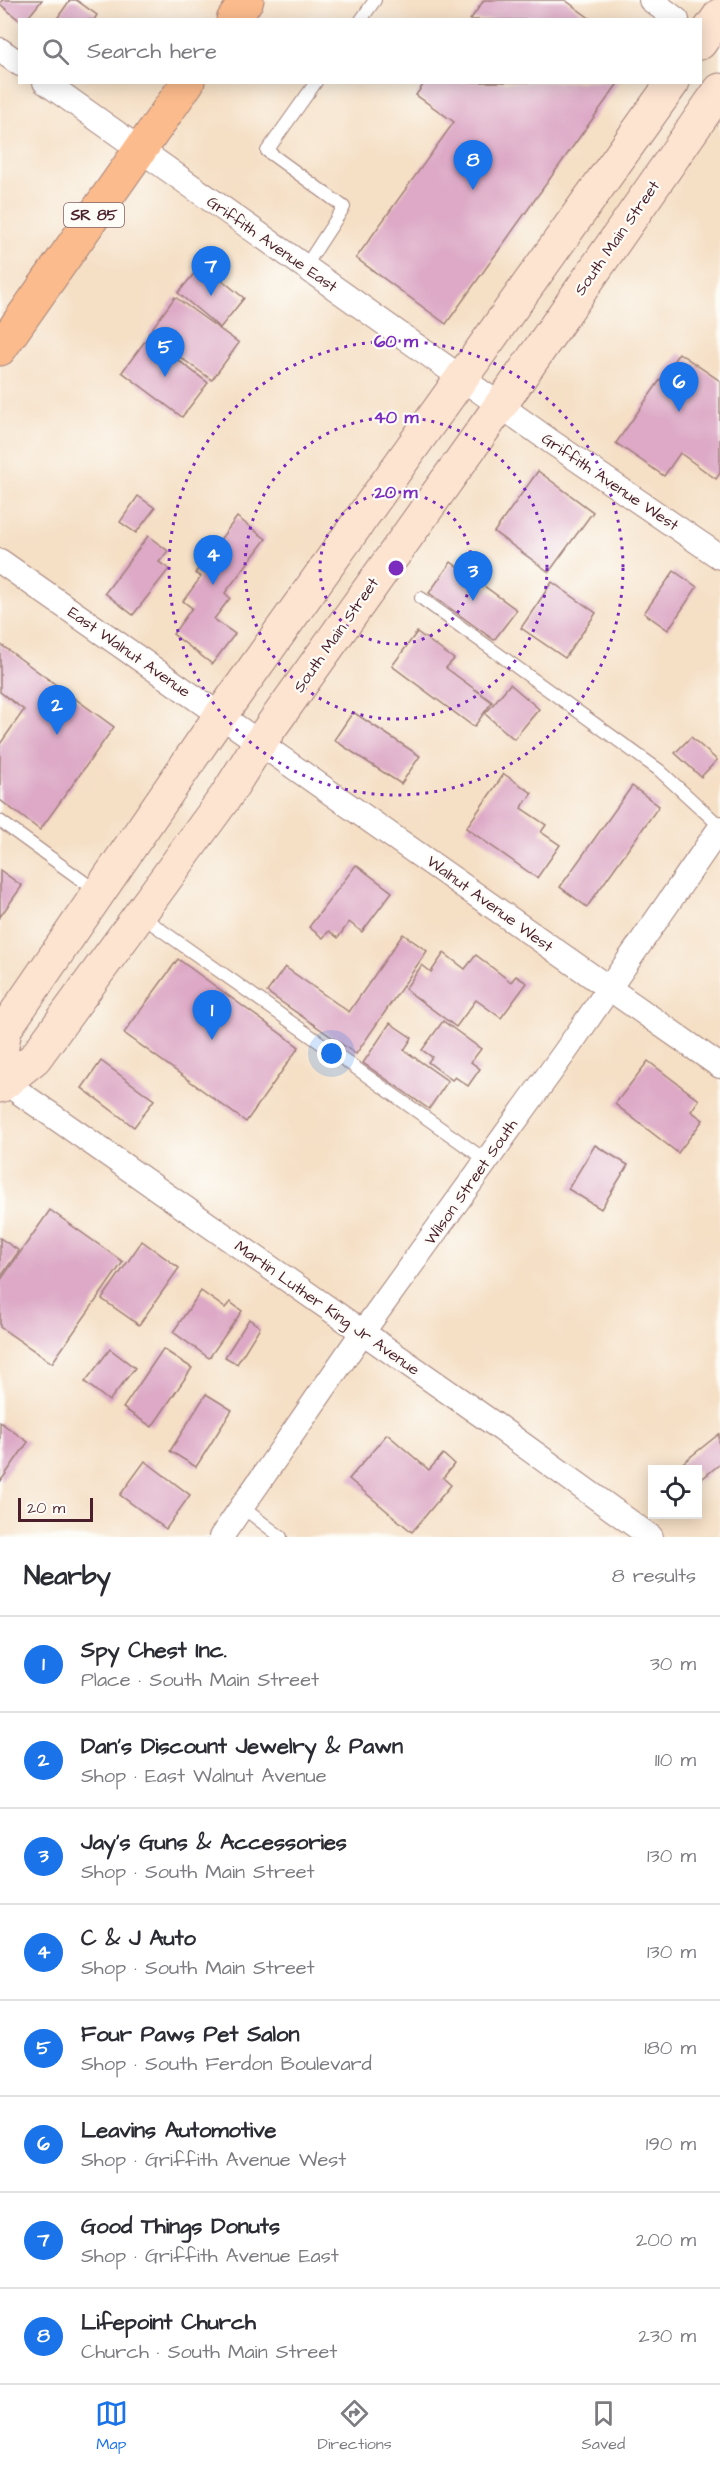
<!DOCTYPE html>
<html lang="en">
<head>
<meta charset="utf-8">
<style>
  body { margin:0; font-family:"Architects Daughter",sans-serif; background:#f2f2f3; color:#2b2b33 }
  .controls { position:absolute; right:18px; bottom:18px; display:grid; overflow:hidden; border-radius:0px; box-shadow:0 3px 15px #0003 }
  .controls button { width:54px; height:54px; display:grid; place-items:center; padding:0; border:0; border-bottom:2px solid #e1e1e2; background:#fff; color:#2b2b33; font:30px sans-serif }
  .scale { position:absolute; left:18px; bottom:15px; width:75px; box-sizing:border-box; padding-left:6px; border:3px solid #4a1f2b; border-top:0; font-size:16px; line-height:21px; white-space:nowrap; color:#4a1f2b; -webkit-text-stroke:4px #fdfcf7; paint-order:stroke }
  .you { position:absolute; left:332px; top:1054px; width:21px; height:21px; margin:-15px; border:4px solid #fff; border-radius:50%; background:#1a73e8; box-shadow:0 0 0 9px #1a73e833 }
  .badge { display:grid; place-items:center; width:39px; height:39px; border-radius:50%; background:#1a73e8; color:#fff; font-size:20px; font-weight:700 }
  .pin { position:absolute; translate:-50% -50px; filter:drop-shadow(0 2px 3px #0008) }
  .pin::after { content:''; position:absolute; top:32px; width:21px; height:18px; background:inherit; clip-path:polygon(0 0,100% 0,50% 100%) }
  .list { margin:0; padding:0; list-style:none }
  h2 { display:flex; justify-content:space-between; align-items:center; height:78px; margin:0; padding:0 24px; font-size:26px }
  h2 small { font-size:20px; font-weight:400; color:#7c7c81 }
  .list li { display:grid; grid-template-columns:39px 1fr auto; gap:18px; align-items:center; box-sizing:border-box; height:96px; padding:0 24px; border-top:2px solid #e1e1e2 }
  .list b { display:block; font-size:22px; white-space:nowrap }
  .list p { margin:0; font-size:20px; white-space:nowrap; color:#7c7c81 }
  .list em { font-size:20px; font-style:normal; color:#7c7c81 }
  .icon { flex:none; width:33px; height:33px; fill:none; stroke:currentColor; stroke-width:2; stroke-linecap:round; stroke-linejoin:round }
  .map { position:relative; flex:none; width:720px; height:1537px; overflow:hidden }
  .search { position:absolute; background:#fff; box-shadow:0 3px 15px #0003; left:18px; right:18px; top:18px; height:66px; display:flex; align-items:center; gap:15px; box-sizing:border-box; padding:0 21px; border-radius:0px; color:#7c7c81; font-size:22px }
  .sheet { height:846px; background:#fff }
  nav { display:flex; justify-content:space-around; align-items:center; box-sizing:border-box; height:84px; border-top:2px solid #e1e1e2; background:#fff; font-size:16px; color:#7c7c81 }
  nav a { display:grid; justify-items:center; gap:3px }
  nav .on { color:#1a73e8 }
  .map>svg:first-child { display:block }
  .building { fill:#dda9c6 }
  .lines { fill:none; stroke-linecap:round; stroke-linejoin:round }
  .lane-casing { stroke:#a07f78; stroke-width:14 }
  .street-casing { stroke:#a07f78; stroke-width:26 }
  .secondary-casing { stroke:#a07f78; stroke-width:35 }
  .primary-casing { stroke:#a07f78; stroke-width:35 }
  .lane { stroke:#fff; stroke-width:12 }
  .street { stroke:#fff; stroke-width:24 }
  .secondary { stroke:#fde4d1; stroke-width:33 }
  .primary { stroke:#fbbb8c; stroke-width:33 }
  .ring { fill:none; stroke:#7b2cbf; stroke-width:3; stroke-dasharray:3 6 }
  .labels { text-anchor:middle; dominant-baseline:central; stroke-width:4.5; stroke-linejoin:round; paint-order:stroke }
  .shield { fill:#fdfcf7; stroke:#806168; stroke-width:1.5 }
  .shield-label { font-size:15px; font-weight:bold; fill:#4a1f2b }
  .street-label { font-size:16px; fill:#4a1f2b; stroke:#fdfcf7 }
  .centre { fill:#7b2cbf; stroke:#fdfcf7; stroke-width:3 }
  .ring-label { font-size:18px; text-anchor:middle; font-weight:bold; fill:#7b2cbf; stroke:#fdfcf7; stroke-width:4.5; stroke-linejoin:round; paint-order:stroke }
</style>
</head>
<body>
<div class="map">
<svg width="720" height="1537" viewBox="0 0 720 1537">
  <rect width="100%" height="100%" fill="#fdfcf7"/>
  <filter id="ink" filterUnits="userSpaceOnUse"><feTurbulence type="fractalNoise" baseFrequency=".0167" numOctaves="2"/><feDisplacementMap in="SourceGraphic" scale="12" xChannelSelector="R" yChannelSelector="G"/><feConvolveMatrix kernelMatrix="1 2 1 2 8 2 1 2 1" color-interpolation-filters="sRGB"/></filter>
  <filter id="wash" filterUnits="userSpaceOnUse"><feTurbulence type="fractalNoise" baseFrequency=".008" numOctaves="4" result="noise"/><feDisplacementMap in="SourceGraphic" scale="24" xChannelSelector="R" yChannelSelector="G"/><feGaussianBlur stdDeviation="1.35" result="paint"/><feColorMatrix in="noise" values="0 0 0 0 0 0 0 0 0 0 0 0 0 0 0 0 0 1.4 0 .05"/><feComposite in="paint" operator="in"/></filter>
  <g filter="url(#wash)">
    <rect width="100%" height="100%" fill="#f5dfc5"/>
    <g id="blocks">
      <!-- building -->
      <g class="building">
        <polygon points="2,0 42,0 26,20 19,20 0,4"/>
        <polygon points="70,0 76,0 97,15 94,20 56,20"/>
        <polygon points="484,0 565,0 592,20 470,20"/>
        <polygon points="425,82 619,82 446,324 356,258 454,122 416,95"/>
        <polygon points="202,264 244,298 220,328 178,293"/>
        <polygon points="175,297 239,343 212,380 148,334"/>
        <polygon points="148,337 208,383 182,417 122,372"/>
        <polygon points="679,353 720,381 720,473 716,479 680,453 664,476 616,443"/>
        <polygon points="538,471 593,512 549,572 494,532"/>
        <polygon points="138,496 155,508 136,533 120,522"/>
        <polygon points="237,517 266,539 225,593 230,598 214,619 235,634 212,664 173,634 192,608 183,601 201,577 195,573"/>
        <polygon points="148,536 168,551 159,562 169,569 133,615 105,593"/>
        <polygon points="451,562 517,610 494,640 429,593"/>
        <polygon points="674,571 697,587 668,630 644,613"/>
        <polygon points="552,582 596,613 565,658 521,628"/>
        <polygon points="417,632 454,659 446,668 492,702 474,727 392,666"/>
        <polygon points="0,644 114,727 40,830 0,800 0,744 24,710 0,692"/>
        <polygon points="510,684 539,709 514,739 485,714"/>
        <polygon points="353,712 420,756 401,784 334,740"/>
        <polygon points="691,737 717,760 701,777 675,753"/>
        <polygon points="504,774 532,793 521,808 546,825 541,832 560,845 537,878 466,828"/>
        <polygon points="632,786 659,806 587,907 560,887"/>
        <polygon points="356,865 392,892 362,932 349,922 338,938 329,931 323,938 309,927"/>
        <polygon points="0,870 22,886 0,917"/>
        <polygon points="403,934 427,951 356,1054 267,992 285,967 349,1012"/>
        <polygon points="444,953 465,969 476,955 511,982 516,976 527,983 501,1018 476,1000 456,1027 405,989 422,965 431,972"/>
        <polygon points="178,959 299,1047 246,1122 124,1033"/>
        <polygon points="443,1021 481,1049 471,1062 480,1069 468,1086 455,1077 452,1080 428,1062 432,1057 422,1050"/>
        <polygon points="390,1023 412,1038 404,1050 448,1081 429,1109 363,1063"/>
        <polygon points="101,1061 154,1100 134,1127 82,1088"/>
        <polygon points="648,1061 699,1100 691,1111 703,1120 678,1153 615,1104"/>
        <polygon points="595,1145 628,1165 601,1209 568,1189"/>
        <polygon points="50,1210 123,1262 52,1363 0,1327 0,1281"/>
        <polygon points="0,1238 19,1251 0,1278"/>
        <polygon points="142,1241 179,1268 139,1325 102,1299"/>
        <polygon points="201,1291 225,1308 230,1302 242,1311 209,1358 173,1332"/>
        <polygon points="249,1319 260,1327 237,1364 225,1357"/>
        <polygon points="110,1349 135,1368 109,1401 85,1382"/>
        <polygon points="163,1349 192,1368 152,1427 123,1408"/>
        <polygon points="206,1394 232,1410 196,1467 170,1451"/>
        <polygon points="0,1422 28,1442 0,1482"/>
        <polygon points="387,1434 429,1470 443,1454 454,1464 443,1478 451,1485 412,1532 349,1479"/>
        <polygon points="719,1434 720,1464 698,1482 698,1470 674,1470"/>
        <polygon points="145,1461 190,1495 166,1529 120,1495"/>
      </g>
    </g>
  </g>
  <g filter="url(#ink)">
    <use href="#blocks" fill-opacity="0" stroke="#a07f78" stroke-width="1.5"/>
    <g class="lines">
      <defs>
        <g id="lane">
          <polyline points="361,20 375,0"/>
          <polyline points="305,267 344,207 267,151 316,82"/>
          <polyline points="421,598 659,770 720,826"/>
          <polyline points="0,821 98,892"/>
          <polyline points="140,915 487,1161"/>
          <polyline points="242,1507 281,1537"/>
        </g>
        <g id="street">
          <polyline points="651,0 677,20"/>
          <polyline points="0,50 20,64"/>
          <polyline points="45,82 553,443 720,557"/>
          <polyline points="0,561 720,1066"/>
          <polyline points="0,1079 497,1426 651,1537"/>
          <polyline points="221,1537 362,1333 565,1052 720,828"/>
        </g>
        <g id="secondary">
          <polyline points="700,43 720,15"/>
          <polyline points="3,1081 1,1053 5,1029 220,716 673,82"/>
          <polyline points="0,1086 35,1058 226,796 260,742 500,406 720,90"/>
        </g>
        <g id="primary">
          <polyline points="233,20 247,0"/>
          <polyline points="0,349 188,82"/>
        </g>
      </defs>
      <!-- lane casing -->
      <use href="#lane" class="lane-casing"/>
      <!-- street casing -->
      <use href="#street" class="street-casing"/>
      <!-- secondary casing -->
      <use href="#secondary" class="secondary-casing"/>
      <!-- primary casing -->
      <use href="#primary" class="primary-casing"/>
      <!-- lane -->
      <use href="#lane" class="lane"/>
      <!-- street -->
      <use href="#street" class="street"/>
      <!-- secondary -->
      <use href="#secondary" class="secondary"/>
      <!-- primary -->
      <use href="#primary" class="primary"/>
    </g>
  </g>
  <!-- distance rings -->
  <g class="ring">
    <circle cx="396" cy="568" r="76"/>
    <circle cx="396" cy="568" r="151"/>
    <circle cx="396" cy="568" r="227"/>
  </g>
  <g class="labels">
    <!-- shield labels -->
    <rect class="shield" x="64" y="203" width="60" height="24" rx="4.5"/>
    <g class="shield-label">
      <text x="94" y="215">SR 85</text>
    </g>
    <!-- street labels -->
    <g class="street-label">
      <text transform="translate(617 238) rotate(-55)">South Main Street</text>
      <text transform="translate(272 244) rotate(35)">Griffith Avenue East</text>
      <text transform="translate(610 482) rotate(34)">Griffith Avenue West</text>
      <text transform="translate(336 635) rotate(-55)">South Main Street</text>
      <text transform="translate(129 652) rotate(35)">East Walnut Avenue</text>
      <text transform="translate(490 904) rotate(36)">Walnut Avenue West</text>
      <text transform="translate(471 1182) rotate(-55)">Wilson Street South</text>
      <text transform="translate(327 1308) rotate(35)">Martin Luther King Jr Avenue</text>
    </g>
  </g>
  <circle cx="396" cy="568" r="9" class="centre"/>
  <g class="ring-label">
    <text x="396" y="347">60 m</text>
    <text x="396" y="423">40 m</text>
    <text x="396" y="498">20 m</text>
  </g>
</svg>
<div class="controls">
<button><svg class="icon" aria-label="locate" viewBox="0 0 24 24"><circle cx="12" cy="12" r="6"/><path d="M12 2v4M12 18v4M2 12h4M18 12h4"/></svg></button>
</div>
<div class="scale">20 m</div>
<div class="you"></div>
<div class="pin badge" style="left:212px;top:1040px">1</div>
<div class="pin badge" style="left:57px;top:735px">2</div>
<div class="pin badge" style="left:473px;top:601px">3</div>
<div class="pin badge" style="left:213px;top:585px">4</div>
<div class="pin badge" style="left:165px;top:377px">5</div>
<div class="pin badge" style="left:679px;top:412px">6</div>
<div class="pin badge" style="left:211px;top:296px">7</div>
<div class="pin badge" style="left:473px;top:190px">8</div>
<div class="search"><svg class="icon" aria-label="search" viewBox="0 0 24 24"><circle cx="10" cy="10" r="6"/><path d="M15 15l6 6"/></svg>Search here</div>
</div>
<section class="sheet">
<h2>Nearby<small>8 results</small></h2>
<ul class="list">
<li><span class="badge">1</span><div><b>Spy Chest Inc.</b><p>Place · South Main Street</p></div><em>30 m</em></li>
<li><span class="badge">2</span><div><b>Dan's Discount Jewelry &amp; Pawn</b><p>Shop · East Walnut Avenue</p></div><em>110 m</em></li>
<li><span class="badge">3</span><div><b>Jay's Guns &amp; Accessories</b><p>Shop · South Main Street</p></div><em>130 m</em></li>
<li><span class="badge">4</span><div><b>C &amp; J Auto</b><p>Shop · South Main Street</p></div><em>130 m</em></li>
<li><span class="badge">5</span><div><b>Four Paws Pet Salon</b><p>Shop · South Ferdon Boulevard</p></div><em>180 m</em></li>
<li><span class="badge">6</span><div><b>Leavins Automotive</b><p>Shop · Griffith Avenue West</p></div><em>190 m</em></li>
<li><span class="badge">7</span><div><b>Good Things Donuts</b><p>Shop · Griffith Avenue East</p></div><em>200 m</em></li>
<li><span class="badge">8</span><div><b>Lifepoint Church</b><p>Church · South Main Street</p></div><em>230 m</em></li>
</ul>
</section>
<nav>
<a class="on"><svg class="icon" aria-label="map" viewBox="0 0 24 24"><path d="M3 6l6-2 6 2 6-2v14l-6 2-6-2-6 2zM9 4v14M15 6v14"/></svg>Map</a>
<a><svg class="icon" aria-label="directions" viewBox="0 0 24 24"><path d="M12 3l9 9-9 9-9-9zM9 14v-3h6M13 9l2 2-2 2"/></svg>Directions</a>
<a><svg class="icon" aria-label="saved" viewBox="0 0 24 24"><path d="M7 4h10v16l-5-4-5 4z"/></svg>Saved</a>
</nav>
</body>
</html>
